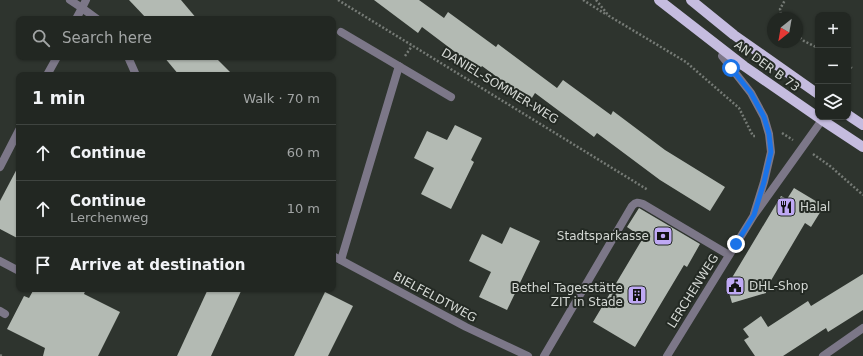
<!DOCTYPE html>
<html lang="en">
<head>
<meta charset="utf-8">
<style>
  body { margin:0; font-family:"DejaVu Sans",sans-serif; background:#2e332f; color:#f1f3f6 }
  .controls { position:absolute; right:12px; top:12px; display:grid; overflow:hidden; border-radius:8px; box-shadow:0 1px 3px #0004 }
  .controls button { width:36px; height:36px; display:grid; place-items:center; padding:0; border:0; border-bottom:1px solid #3f4440; background:#222722; color:#f1f3f6; font:20px sans-serif }
  .compass { position:absolute; left:767px; top:12px; width:36px; height:36px; border-radius:50%; background:#222722; box-shadow:0 1px 3px #0004; rotate:211deg }
  .stop { position:absolute; width:12px; height:12px; margin:-9px; border:3px solid #1a73e8; border-radius:50%; background:#fff }
  .stop.end { background:#1a73e8; border-color:#fff; box-shadow:0 1px 4px #0008 }
  .list { margin:0; padding:0; list-style:none }
  h2 { display:flex; justify-content:space-between; align-items:center; height:52px; margin:0; padding:0 16px; font-size:17px }
  h2 small { font-size:13px; font-weight:400; color:#a2a5a5 }
  .list li { display:grid; grid-template-columns:26px 1fr auto; gap:12px; align-items:center; box-sizing:border-box; height:56px; padding:0 16px; border-top:1px solid #3f4440 }
  .list b { display:block; font-size:15px; white-space:nowrap }
  .list p { margin:0; font-size:13px; white-space:nowrap; color:#a2a5a5 }
  .list em { font-size:13px; font-style:normal; color:#a2a5a5 }
  .icon { flex:none; width:22px; height:22px; fill:none; stroke:currentColor; stroke-width:2; stroke-linecap:round; stroke-linejoin:round }
  .map { position:relative; flex:none; width:863px; height:356px; overflow:hidden }
  .search { position:absolute; background:#222722; box-shadow:0 1px 3px #0004; left:16px; top:16px; width:320px; height:44px; display:flex; align-items:center; gap:10px; box-sizing:border-box; padding:0 14px; border-radius:8px; color:#a2a5a5; font-size:15px }
  .panel { position:absolute; background:#222722; box-shadow:0 1px 3px #0004; left:16px; top:72px; width:320px; height:220px; border-radius:8px }
  .map>svg:first-child { display:block }
  .building { fill:#b3bab3 }
  .lines { fill:none; stroke-linecap:round; stroke-linejoin:round }
  .path { stroke:#767b76; stroke-width:2.5; stroke-dasharray:2 2; stroke-linecap:butt }
  .lane { stroke:#7c7788; stroke-width:8 }
  .street { stroke:#7c7788; stroke-width:8 }
  .primary { stroke:#c5bcdf; stroke-width:10 }
  .route { stroke:#1a73e8; stroke-width:5 }
  .labels { text-anchor:middle; dominant-baseline:central; stroke-width:4; stroke-linejoin:round; paint-order:stroke }
  .street-label { font-size:12px; fill:#d4d8d4; stroke:#242a24 }
  .poi-label { font-size:12px; fill:#d4d8d4; stroke:#242a24; text-anchor:start }
</style>
</head>
<body>
<div class="map">
<svg width="863" height="356" viewBox="0 0 863 356">
  <rect width="100%" height="100%" fill="#2e342e"/>
  <!-- building -->
  <g class="building">
    <polygon points="129,0 181,0 197,19 147,19"/>
    <polygon points="374,0 419,0 444,18 448,12 496,47 498,44 557,88 563,80 611,115 613,111 665,150 725,187 710,211 660,180 597,133 594,137 535,93 530,101 482,66 479,70 422,27 418,33"/>
    <polygon points="164,57 215,57 233,75 179,75"/>
    <polygon points="455,125 482,138 471,160 474,162 451,209 421,194 434,168 414,158 427,131 447,140"/>
    <polygon points="19,165 19,239 0,229 0,201"/>
    <polygon points="794,188 824,206 811,227 805,223 766,289 766,293 732,303 727,286 781,196 787,199"/>
    <polygon points="639,208 700,244 687,267 684,265 635,347 593,322 643,238 627,227"/>
    <polygon points="510,227 540,241 507,310 479,297 491,272 469,261 482,234 502,244"/>
    <polygon points="863,274 863,310 828,332 826,328 783,356 755,356 744,340 749,337 743,329 761,316 768,327 808,301 811,306"/>
    <polygon points="34,289 86,289 84,294 120,312 98,356 43,356 45,348 7,329 24,296 29,298"/>
    <polygon points="208,289 242,289 211,356 177,356"/>
    <polygon points="325,292 353,306 328,356 294,356"/>
  </g>
  <g class="lines">
    <!-- path -->
    <g class="path">
      <polyline points="338,0 648,190"/>
      <polyline points="583,0 607,15"/>
      <polyline points="596,0 609,16 686,62 739,108 753,136 755,136"/>
      <polyline points="782,18 780,9 785,0"/>
      <polyline points="797,35 804,41 818,48"/>
      <polyline points="405,56 412,46"/>
      <polyline points="848,65 852,68"/>
      <polyline points="782,133 793,140"/>
      <polyline points="813,154 830,166 863,195"/>
      <polyline points="0,355 2,356"/>
    </g>
    <!-- lane -->
    <g class="lane">
      <polyline points="82,8 86,0"/>
      <polyline points="724,51 722,56 751,93 764,117 769,134 771,152 764,182 754,214"/>
      <polyline points="0,261 19,271"/>
      <polyline points="0,311 5,314"/>
      <path d="M544 356 632 206C636 202 638 202 643 204L729 255"/>
    </g>
    <!-- street -->
    <g class="street">
      <polyline points="70,0 82,8 97,19"/>
      <polyline points="76,19 82,8"/>
      <polyline points="341,32 451,97"/>
      <polyline points="128,57 136,75"/>
      <polyline points="47,75 57,57"/>
      <polyline points="0,167 19,130"/>
      <polyline points="333,256 466,327 528,356"/>
      <polyline points="341,260 399,66"/>
      <polyline points="667,356 754,215 822,120"/>
      <polyline points="823,356 863,328"/>
    </g>
    <!-- primary -->
    <g class="primary">
      <polyline points="659,0 744,66 822,120 863,147"/>
      <polyline points="691,0 734,35 818,94"/>
      <polyline points="848,115 863,125"/>
    </g>
  </g>
  <g class="lines">
    <!-- route -->
    <polyline class="route" points="731,68 751,93 764,117 769,134 771,152 764,182 754,215 736,244"/>
  </g>
  <!-- icons -->
  <defs>
    <symbol id="restaurant-square" viewBox="-11 -11 22 22"><rect x="-9" y="-9" width="18" height="18" rx="4" fill="#bfa9f4" stroke="#242a24"/><path d="M-5-6h1v4h1v-4h1v4h1v-4h1v5L-1.5 .5V6h-2V.5L-5-1ZM5-6V6H3V1.5H1.5Q1.5-4 5-6Z" fill="#111"/></symbol>
    <symbol id="bank-square" viewBox="-11 -11 22 22"><rect x="-9" y="-9" width="18" height="18" rx="4" fill="#bfa9f4" stroke="#242a24"/><path d="M-6-4H6V4H-6ZM0-2.3a2.3 2.3 0 1 0 0 4.6a2.3 2.3 0 1 0 0-4.6Z" fill="#111"/></symbol>
    <symbol id="civic-square" viewBox="-11 -11 22 22"><rect x="-9" y="-9" width="18" height="18" rx="4" fill="#bfa9f4" stroke="#242a24"/><path d="M-.6-6.5H3V-4.5H.6V-3L4-1V1h2V6H-6V1h2V-1L-.6-3ZM-1.2 2.5V6h2.4V2.5Z" fill="#111"/></symbol>
    <symbol id="building-square" viewBox="-11 -11 22 22"><rect x="-9" y="-9" width="18" height="18" rx="4" fill="#bfa9f4" stroke="#242a24"/><path d="M-4-6H4V6H1V3H-1V6H-4ZM-2.5-4.3h1.7v1.8h-1.7ZM.8-4.3h1.7v1.8H.8ZM-2.5-1h1.7V.8h-1.7ZM.8-1h1.7V.8H.8Z" fill="#111"/></symbol>
  </defs>
  <g fill-rule="evenodd">
    <use href="#restaurant-square" x="775" y="196" width="22" height="22"/>
    <use href="#bank-square" x="652" y="225" width="22" height="22"/>
    <use href="#civic-square" x="724" y="275" width="22" height="22"/>
    <use href="#building-square" x="626" y="284" width="22" height="22"/>
  </g>
  <g class="labels">
    <!-- street labels -->
    <g class="street-label">
      <text transform="translate(767 66) rotate(36)">AN DER B 73</text>
      <text transform="translate(500 86) rotate(31)">DANIEL-SOMMER-WEG</text>
      <text transform="translate(693 291) rotate(-58)">LERCHENWEG</text>
      <text transform="translate(435 297) rotate(28)">BIELFELDTWEG</text>
    </g>
    <!-- poi labels -->
    <g class="poi-label">
      <text x="800" y="207">Halal</text>
      <text x="649" y="236" text-anchor="end">Stadtsparkasse</text>
      <text x="749" y="286">DHL-Shop</text>
      <text x="623" y="288" text-anchor="end">Bethel Tagesstätte<tspan x="623" dy="14">ZIT in Stade</tspan></text>
    </g>
  </g>
</svg>
<div class="controls">
<button>+</button>
<button>−</button>
<button><svg class="icon" aria-label="layers" viewBox="0 0 24 24"><path d="M12 4l9 5-9 5-9-5zM3 14l9 5 9-5"/></svg></button>
</div>
<svg class="compass" viewBox="-18 -18 36 36"><path d="M0-13l5 13h-10z" fill="#e53935"/><path d="M0 13l5-13h-10z" fill="#a2a5a5"/></svg>
<div class="stop" style="left:731px;top:68px"></div>
<div class="stop end" style="left:736px;top:244px"></div>
<div class="search"><svg class="icon" aria-label="search" viewBox="0 0 24 24"><circle cx="10" cy="10" r="6"/><path d="M15 15l6 6"/></svg>Search here</div>
<section class="panel">
<h2>1 min<small>Walk · 70 m</small></h2>
<ul class="list">
<li><svg class="icon" aria-label="ahead" viewBox="0 0 24 24"><path d="M12 20V5M6 11l6-6 6 6"/></svg><div><b>Continue</b></div><em>60 m</em></li>
<li><svg class="icon" aria-label="ahead" viewBox="0 0 24 24"><path d="M12 20V5M6 11l6-6 6 6"/></svg><div><b>Continue</b><p>Lerchenweg</p></div><em>10 m</em></li>
<li><svg class="icon" aria-label="arrive" viewBox="0 0 24 24"><path d="M6 21V4h12l-3 4 3 4H6"/></svg><div><b>Arrive at destination</b></div></li>
</ul>
</section>
</div>
</body>
</html>
